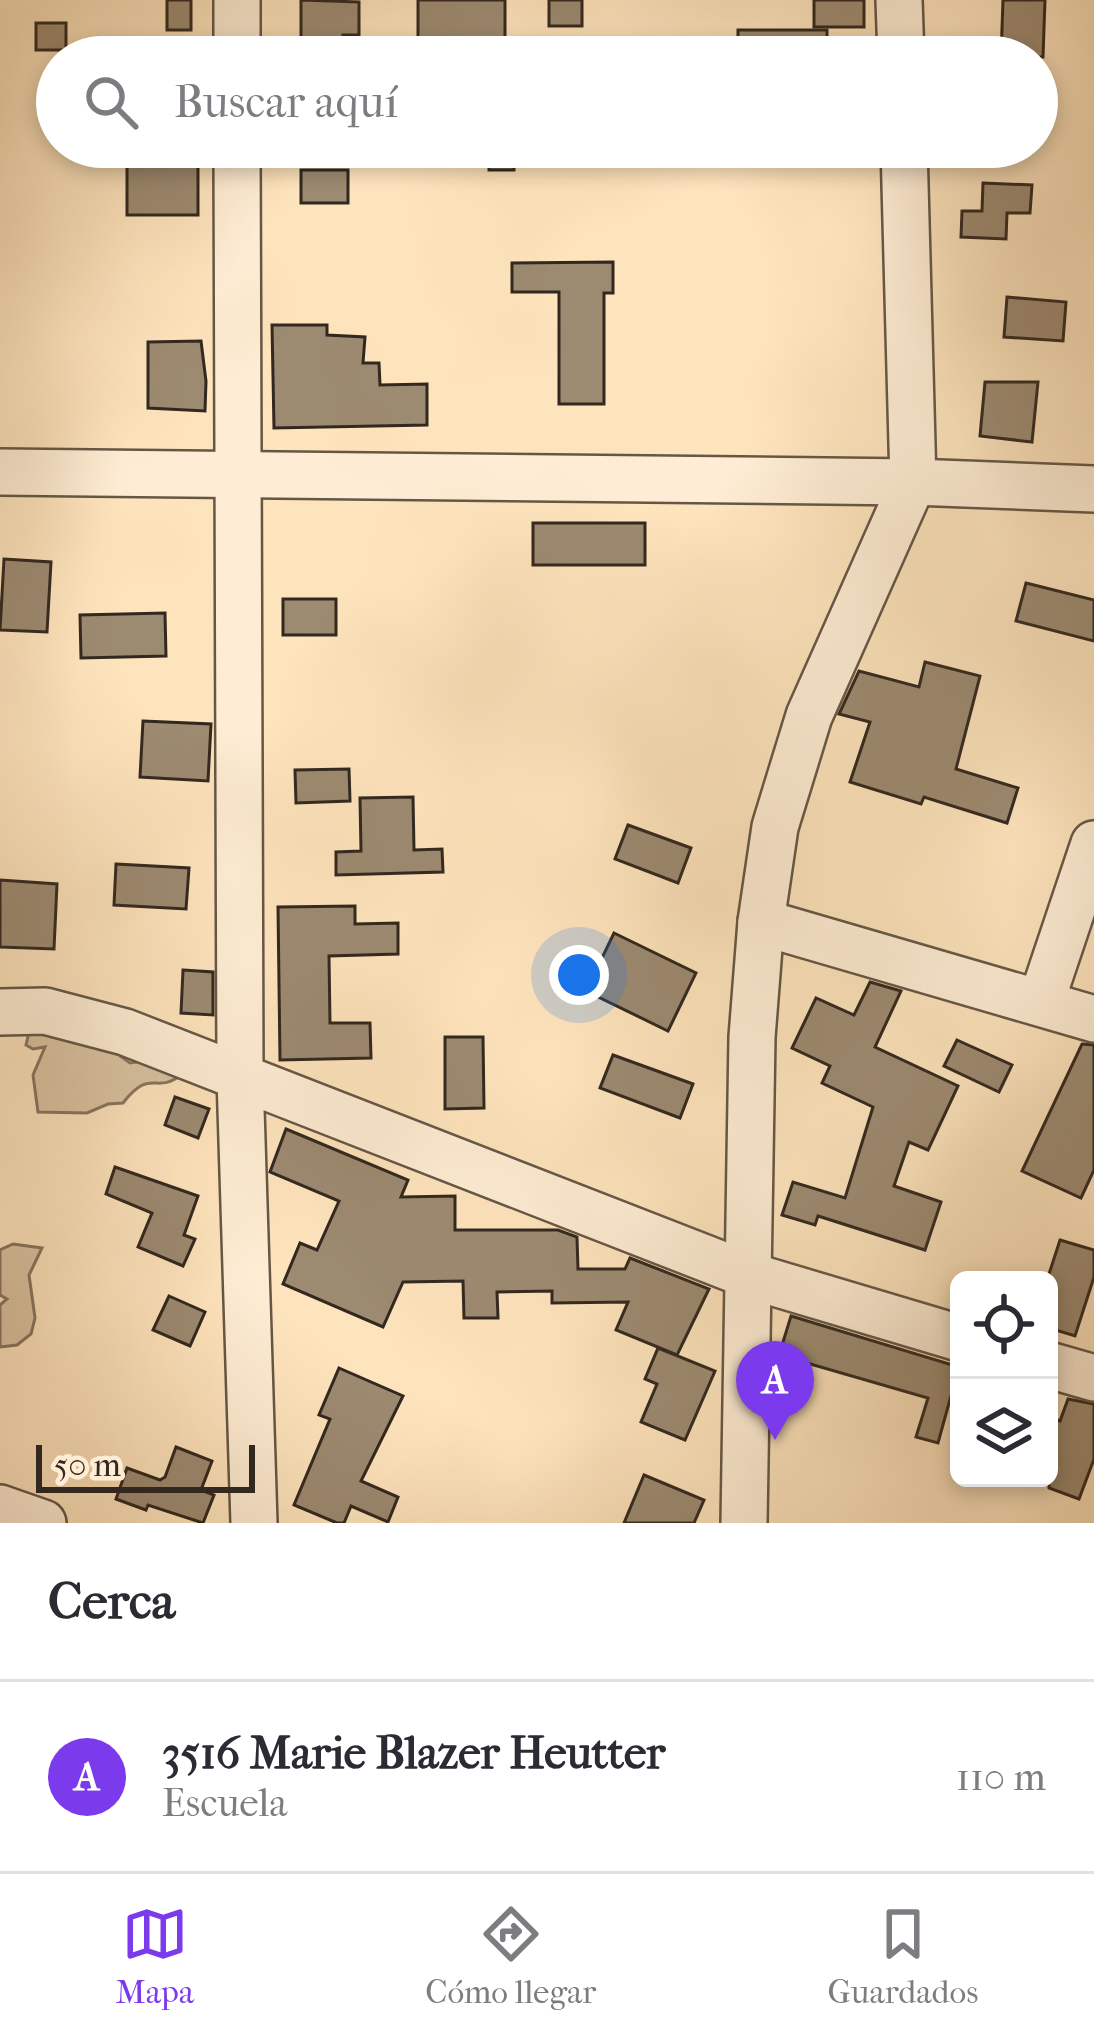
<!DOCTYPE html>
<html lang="es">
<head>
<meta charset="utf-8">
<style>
  body { margin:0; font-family:"IM FELL French Canon",serif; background:#f7f7f7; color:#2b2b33 }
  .controls { position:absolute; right:36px; bottom:36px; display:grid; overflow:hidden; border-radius:18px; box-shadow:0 6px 18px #0003 }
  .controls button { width:108px; height:108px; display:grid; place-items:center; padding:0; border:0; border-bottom:3px solid #e1e1e2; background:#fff; color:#2b2b33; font:60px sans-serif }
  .scale { position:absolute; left:36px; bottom:30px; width:219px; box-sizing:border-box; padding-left:12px; border:6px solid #32281f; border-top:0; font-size:33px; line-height:42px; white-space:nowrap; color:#32281f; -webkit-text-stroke:9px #feedd4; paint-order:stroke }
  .you { position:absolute; left:579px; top:975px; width:42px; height:42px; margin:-30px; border:9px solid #fff; border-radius:50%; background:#1a73e8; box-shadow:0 0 0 18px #1a73e833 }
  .badge { display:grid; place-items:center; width:78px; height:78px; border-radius:50%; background:#7c3aed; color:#fff; font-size:39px; font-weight:700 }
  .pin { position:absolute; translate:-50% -99px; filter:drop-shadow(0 3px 6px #0008) }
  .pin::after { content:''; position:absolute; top:63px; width:42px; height:36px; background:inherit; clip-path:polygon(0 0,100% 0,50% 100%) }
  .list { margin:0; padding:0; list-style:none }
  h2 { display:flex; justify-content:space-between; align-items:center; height:156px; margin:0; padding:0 48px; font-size:51px }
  h2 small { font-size:39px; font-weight:400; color:#7c7c81 }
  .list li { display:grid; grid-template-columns:78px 1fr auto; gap:36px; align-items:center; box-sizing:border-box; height:192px; padding:0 48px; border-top:3px solid #e1e1e2 }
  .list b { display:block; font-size:45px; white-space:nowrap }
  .list p { margin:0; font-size:39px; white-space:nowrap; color:#7c7c81 }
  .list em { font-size:39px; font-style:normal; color:#7c7c81 }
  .icon { flex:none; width:66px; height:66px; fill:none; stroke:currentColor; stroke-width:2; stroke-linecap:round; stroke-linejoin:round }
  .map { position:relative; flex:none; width:1094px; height:1523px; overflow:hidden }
  .search { position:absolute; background:#fff; box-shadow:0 6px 18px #0003; left:36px; right:36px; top:36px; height:132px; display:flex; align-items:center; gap:30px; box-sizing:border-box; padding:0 42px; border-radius:66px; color:#7c7c81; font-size:45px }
  .sheet { height:348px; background:#fff }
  nav { display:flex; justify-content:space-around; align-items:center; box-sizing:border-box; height:168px; border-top:3px solid #e1e1e2; background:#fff; font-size:33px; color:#7c7c81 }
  nav a { display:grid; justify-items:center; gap:6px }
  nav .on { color:#7c3aed }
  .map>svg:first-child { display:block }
  .green { fill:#dbc4a2; stroke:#867660; stroke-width:3 }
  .building { fill:#9c8a71; stroke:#32281f; stroke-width:3 }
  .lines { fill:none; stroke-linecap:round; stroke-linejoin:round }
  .minor-casing { stroke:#655746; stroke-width:50 }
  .minor { stroke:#feedd4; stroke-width:45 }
</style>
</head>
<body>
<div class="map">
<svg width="1094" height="1523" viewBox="0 0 1094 1523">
  <rect width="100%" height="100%" fill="#fee4bd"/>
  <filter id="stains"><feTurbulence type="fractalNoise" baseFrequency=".00167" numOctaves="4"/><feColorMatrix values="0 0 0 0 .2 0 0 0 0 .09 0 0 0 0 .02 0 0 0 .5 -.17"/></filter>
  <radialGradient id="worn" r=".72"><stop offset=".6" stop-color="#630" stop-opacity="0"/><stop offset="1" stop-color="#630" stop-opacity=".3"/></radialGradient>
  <!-- green -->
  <g class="green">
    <path d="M30 1028 119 1047 120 1056 130 1063 144 1061 181 1075C155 1095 151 1067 123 1103L108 1104 87 1113 38 1112 33 1075 45 1047 33 1049 26 1045Z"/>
    <polygon points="13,1244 42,1248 29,1275 35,1318 31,1334 17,1345 0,1347 0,1305 7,1299 0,1295 0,1250"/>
  </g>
  <!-- building -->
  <g class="building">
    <rect x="167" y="0" width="24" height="30"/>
    <polygon points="301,0 359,2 359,35 343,35 343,40 301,40"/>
    <rect x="418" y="0" width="87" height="46"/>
    <rect x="549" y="0" width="33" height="26"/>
    <rect x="814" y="0" width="50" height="27"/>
    <polygon points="1003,0 1045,0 1043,57 1001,57"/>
    <rect x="36" y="23" width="30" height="27"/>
    <rect x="738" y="30" width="89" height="27"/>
    <rect x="127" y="147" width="71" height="68"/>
    <rect x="489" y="147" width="25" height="23"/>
    <rect x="301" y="170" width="47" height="33"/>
    <polygon points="983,183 1032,185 1030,213 1007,213 1006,239 961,237 962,211 982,211"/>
    <polygon points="613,262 613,293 604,293 604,404 559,404 559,292 512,292 512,263"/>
    <polygon points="1007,297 1066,302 1063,341 1004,337"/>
    <polygon points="272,325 327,325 327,335 365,337 363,363 379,363 380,385 427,384 427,425 274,428"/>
    <polygon points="201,341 206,381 205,411 148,408 148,342"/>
    <polygon points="985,382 1038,382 1032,442 980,436"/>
    <rect x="533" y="523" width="112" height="42"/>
    <polygon points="4,559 51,562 47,632 0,630"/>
    <polygon points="1026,583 1094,600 1094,641 1016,621"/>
    <rect x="283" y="599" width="53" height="36"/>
    <polygon points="165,613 166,656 81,658 80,615"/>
    <polygon points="925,662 980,676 956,769 1018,788 1007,823 924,797 921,804 850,782 870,722 839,714 859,671 919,687"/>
    <polygon points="143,721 211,724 208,781 140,777"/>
    <polygon points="349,769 350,801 296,803 295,770"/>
    <polygon points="413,797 414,850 442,849 443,872 336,875 336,852 361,851 360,798"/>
    <polygon points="628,825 691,848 678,883 615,859"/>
    <polygon points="116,864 189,868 186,909 114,905"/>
    <polygon points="0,880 57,884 54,949 0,947"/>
    <polygon points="355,906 355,924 398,923 398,954 329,956 330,1023 370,1023 371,1058 280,1060 278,907"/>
    <polygon points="614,933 696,973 668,1031 586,991"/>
    <polygon points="183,970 213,972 213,1015 181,1013"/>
    <polygon points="870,982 901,991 875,1047 958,1086 928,1150 909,1142 894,1186 941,1202 925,1250 818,1216 815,1225 782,1215 793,1182 845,1198 873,1107 822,1083 830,1066 792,1048 816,998 854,1015"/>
    <polygon points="445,1037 483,1037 484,1108 445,1109"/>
    <polygon points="957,1040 1012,1065 999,1092 944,1066"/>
    <polygon points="1082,1044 1094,1045 1094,1170 1081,1198 1022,1171"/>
    <polygon points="613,1055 693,1084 680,1118 600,1088"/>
    <polygon points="175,1097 209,1109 198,1138 165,1125"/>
    <polygon points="286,1129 408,1180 401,1197 455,1196 455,1230 558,1230 577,1237 578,1269 625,1269 630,1258 709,1289 677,1355 616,1330 628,1302 552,1303 552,1291 497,1292 498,1318 464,1318 463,1281 403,1282 383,1327 283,1284 300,1243 317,1250 339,1201 270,1172"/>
    <polygon points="115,1167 198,1196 184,1235 195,1239 183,1266 138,1247 152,1213 106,1194"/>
    <polygon points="1060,1240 1094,1250 1094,1277 1075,1336 1049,1328 1049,1274"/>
    <polygon points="169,1296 205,1312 190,1346 153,1330"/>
    <polygon points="791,1316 959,1367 938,1443 916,1437 928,1398 779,1355"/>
    <polygon points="658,1348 715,1371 685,1440 641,1422 657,1384 645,1379"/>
    <polygon points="339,1368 403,1396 361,1481 398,1497 388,1522 351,1506 344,1523 337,1523 294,1505 330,1419 319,1415"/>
    <polygon points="1068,1399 1094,1404 1094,1459 1079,1499 1049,1488 1049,1417 1060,1421"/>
    <polygon points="176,1447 212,1461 201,1490 214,1495 203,1523 148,1505 146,1510 116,1499 127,1468 160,1480 165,1477"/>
    <polygon points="644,1475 704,1500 694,1523 624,1523"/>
  </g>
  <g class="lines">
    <defs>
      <g id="minor">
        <polyline points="237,0 237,57"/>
        <polyline points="899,0 901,57"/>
        <polyline points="237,147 240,1077 254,1523"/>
        <polyline points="0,472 913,482 1094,489"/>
        <polyline points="761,922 1094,1019"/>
        <polyline points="1041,1002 1094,844"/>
        <polyline points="0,1012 45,1011 125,1032 751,1276 959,1338"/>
        <polyline points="1049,1365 1094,1378"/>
        <polyline points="0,1508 43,1523"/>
        <polyline points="744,1523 752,1037 761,922 775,827 809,716 913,482 904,147"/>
      </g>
    </defs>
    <!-- minor casing -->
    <use href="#minor" class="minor-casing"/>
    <!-- minor -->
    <use href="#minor" class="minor"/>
  </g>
  <rect width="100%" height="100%" filter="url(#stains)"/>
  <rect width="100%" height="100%" fill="url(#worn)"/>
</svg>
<div class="controls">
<button><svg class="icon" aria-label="locate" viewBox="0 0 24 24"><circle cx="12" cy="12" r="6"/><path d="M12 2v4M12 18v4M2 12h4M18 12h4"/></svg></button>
<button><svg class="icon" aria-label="layers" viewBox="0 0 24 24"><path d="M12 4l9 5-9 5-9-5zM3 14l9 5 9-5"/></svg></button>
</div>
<div class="scale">50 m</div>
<div class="you"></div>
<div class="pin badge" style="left:775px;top:1440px">A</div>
<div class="search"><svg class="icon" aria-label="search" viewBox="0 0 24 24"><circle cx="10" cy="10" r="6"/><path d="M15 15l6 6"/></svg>Buscar aquí</div>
</div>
<section class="sheet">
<h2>Cerca<small></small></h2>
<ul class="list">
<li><span class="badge">A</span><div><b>3516 Marie Blazer Heutter</b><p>Escuela</p></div><em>110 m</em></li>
</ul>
</section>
<nav>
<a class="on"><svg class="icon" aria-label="map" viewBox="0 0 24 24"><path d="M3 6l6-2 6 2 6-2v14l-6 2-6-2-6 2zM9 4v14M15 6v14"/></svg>Mapa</a>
<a><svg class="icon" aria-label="directions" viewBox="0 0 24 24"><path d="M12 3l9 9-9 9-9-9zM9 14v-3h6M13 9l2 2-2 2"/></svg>Cómo llegar</a>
<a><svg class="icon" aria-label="saved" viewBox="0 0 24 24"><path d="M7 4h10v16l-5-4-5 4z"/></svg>Guardados</a>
</nav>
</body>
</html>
